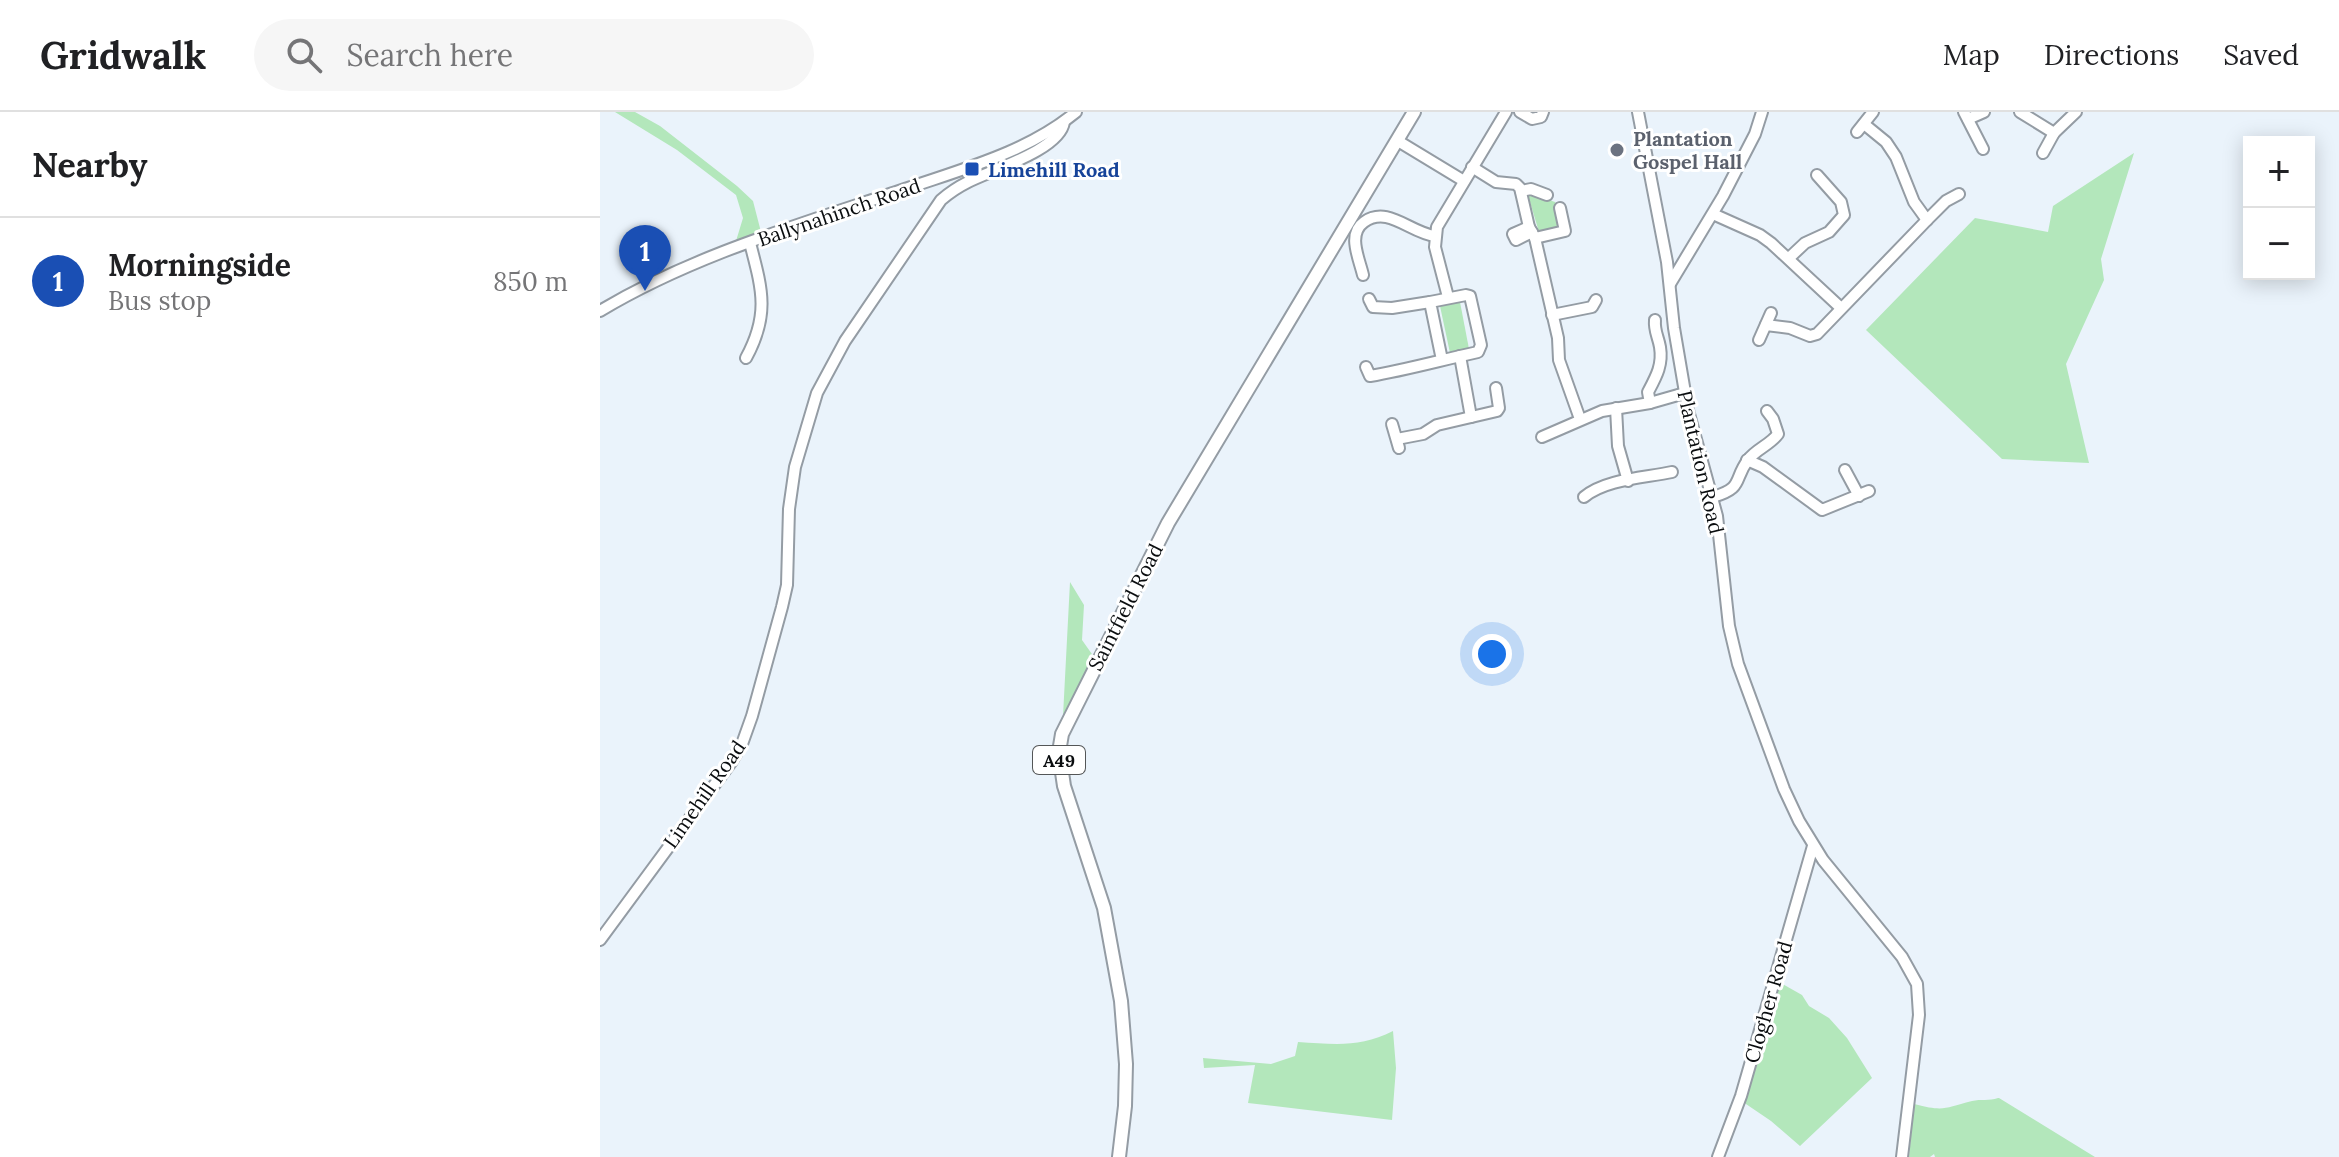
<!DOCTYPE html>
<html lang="en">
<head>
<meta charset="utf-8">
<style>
  body { margin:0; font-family:Lora,serif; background:#f6f6f6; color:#202124 }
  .controls { position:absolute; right:24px; top:24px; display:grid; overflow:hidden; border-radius:0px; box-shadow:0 4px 20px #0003 }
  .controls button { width:72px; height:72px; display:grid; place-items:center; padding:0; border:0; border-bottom:2px solid #e0e0e0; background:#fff; color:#202124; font:40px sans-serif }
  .you { position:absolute; left:892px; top:542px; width:28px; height:28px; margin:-20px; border:6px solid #fff; border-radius:50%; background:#1a73e8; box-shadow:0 0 0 12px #1a73e833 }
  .badge { display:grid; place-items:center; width:52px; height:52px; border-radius:50%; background:#1a73e8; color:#fff; font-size:26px; font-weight:700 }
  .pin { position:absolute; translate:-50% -66px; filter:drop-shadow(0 2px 4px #0008) }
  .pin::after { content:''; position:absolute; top:42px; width:28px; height:24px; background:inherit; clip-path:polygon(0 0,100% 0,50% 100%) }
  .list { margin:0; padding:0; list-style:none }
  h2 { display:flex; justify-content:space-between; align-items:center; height:104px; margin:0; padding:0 32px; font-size:34px }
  h2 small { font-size:26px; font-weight:400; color:#757577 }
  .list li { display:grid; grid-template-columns:52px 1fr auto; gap:24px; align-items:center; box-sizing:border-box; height:128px; padding:0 32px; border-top:2px solid #e0e0e0 }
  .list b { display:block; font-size:30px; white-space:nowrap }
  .list p { margin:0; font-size:26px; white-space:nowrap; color:#757577 }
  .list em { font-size:26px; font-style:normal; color:#757577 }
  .icon { flex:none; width:44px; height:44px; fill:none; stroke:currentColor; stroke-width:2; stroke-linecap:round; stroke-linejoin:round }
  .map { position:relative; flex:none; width:1739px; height:1045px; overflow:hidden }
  header { display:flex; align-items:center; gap:48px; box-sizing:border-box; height:112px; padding:0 40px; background:#fff; border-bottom:2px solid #e0e0e0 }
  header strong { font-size:38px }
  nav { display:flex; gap:44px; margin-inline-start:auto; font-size:28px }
  .search { width:560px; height:72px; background:#f6f6f6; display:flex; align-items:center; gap:20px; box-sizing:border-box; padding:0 28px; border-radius:44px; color:#757577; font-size:30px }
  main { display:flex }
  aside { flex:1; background:#fff }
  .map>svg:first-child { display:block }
  .green { fill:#b3e7bb }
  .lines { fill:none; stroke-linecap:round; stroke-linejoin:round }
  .minor-casing { stroke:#949ca4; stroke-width:14 }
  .major-casing { stroke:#949ca4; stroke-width:16 }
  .minor { stroke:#fff; stroke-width:10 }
  .major { stroke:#fff; stroke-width:12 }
  .worship-dot { fill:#6b7280; stroke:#fff; stroke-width:3 }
  .transit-dot { fill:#1a4fb4; stroke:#fff; stroke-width:3 }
  .labels { text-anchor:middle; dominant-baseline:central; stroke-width:6; stroke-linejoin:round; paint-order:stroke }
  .shield { fill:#fff; stroke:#545657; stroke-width:2 }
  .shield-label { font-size:18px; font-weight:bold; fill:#0a0d0f }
  .worship-label { font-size:20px; font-weight:bold; fill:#5b616d; stroke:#fff; text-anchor:start }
  .transit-label { font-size:20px; font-weight:bold; fill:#164399; stroke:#fff; text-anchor:start }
  .street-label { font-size:20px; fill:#0a0d0f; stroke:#fff }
</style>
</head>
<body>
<header>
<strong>Gridwalk</strong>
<div class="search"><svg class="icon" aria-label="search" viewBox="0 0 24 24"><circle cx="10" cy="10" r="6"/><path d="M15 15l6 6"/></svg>Search here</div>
<nav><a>Map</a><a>Directions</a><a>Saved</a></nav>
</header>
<main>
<aside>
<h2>Nearby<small></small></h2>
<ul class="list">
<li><span class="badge" style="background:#1a4fb4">1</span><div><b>Morningside</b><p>Bus stop</p></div><em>850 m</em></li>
</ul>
</aside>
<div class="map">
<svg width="1739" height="1045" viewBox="0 0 1739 1045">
  <rect width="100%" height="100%" fill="#eaf3fb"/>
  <!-- green -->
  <g class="green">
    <polygon points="15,0 35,0 60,14 137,74 153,89 161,120 136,129 143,106 136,83 77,38"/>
    <polygon points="1534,41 1501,147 1504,168 1466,252 1489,351 1402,347 1266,218 1375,106 1448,120 1453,94"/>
    <polygon points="927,80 955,90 958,95 960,115 939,120"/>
    <polygon points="860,190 869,237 850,241 840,194"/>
    <polygon points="470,470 484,493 482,528 494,545 463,604"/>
    <polygon points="1179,870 1202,883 1209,894 1229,906 1247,926 1272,966 1200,1034 1171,1009 1143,990"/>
    <path d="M793 919 796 956 792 1008 648 991 655 953 604 956 603 946 671 952 695 944 698 930C734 932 760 936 793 919Z"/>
    <path d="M1398 986H1399L1495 1045H1335L1334 1042 1330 1045H1309L1314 992C1345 1000 1344 996 1372 989 1381 987 1389 989 1398 986Z"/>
  </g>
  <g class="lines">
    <defs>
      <g id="minor">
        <polyline points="920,0 932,7 941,5 943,0"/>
        <polyline points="1038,0 1067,150 1074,216 1088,298 1117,404 1129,514 1138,552 1184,677 1199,709 1223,748 1302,845 1317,872 1319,903 1302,1045"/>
        <polyline points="1364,0 1383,37"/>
        <polyline points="1420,0 1454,21"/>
        <polyline points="1368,7 1384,0"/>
        <polyline points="1264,12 1286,30 1296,45 1314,90 1327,108"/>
        <polyline points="1257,20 1273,0"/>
        <polyline points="798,29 864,69"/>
        <polyline points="1443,41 1454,21 1476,0"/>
        <polyline points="872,55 896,70 916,72 920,76 929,115 935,126 958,226 959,248 980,307"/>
        <polyline points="921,79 931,77 947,83"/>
        <polyline points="1113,102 1160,123 1171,131 1241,196"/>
        <polyline points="929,115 913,122 916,128 932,120"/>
        <polyline points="935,126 965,119 960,96"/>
        <polyline points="1189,146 1205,131 1229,120 1244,103 1241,90 1217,63"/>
        <path d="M763 163C759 146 747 122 764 110 788 93 810 121 835 124"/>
        <polyline points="1070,172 1123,84 1155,22 1162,0"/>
        <polyline points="848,185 835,135 837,115 906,0"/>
        <polyline points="769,187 773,195 792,196 830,190"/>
        <path d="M0 199C93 143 202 112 305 77 363 57 428 40 476 0"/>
        <polyline points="952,203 992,195 996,188"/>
        <polyline points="1166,213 1190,216 1210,224 1217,222 1327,108 1346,89 1359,82"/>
        <polyline points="1159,228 1171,201"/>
        <polyline points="860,244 871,305"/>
        <path d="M146 246C170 202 162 177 150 131"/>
        <path d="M766 255 770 264C806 258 841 248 878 240L881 233 870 184 866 183 830 190 842 248"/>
        <path d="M1050 291 1048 280C1056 265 1063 253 1060 235 1058 224 1054 219 1055 208"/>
        <polyline points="1016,296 1018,334 1028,369"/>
        <polyline points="792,312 799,336"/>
        <polyline points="942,325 1002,299 1050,291 1085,281"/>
        <polyline points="797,327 823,322 837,313 897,299 899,296 896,276"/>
        <polyline points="1147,348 1163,355 1222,398 1269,379"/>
        <polyline points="1245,358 1259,384"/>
        <path d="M984 385C1006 367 1044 366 1072 360"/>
        <path d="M1113 385C1144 376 1133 368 1148 348 1156 337 1170 333 1178 322L1173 307 1167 299"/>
        <path d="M0 828 132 649 142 632 152 604 182 495 187 473 189 397 195 355 217 281 245 229 341 88C349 81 358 75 368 70 391 58 460 38 464 10"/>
        <polyline points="1118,1045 1141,984 1213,734"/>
      </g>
      <polyline id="major" points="519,1045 525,994 526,952 521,889 504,796 464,674 459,640 462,622 568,411 814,0"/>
    </defs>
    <!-- minor casing -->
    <use href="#minor" class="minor-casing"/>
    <!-- major casing -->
    <use href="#major" class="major-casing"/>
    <!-- minor -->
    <use href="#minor" class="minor"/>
    <!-- major -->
    <use href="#major" class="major"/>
  </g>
  <!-- markers -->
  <circle class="worship-dot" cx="1017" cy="38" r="8"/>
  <rect class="transit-dot" x="364" y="49" width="16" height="16" rx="4"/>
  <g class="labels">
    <!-- shield labels -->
    <rect class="shield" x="433" y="634" width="52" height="28" rx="6"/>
    <g class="shield-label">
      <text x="459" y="648">A49</text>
    </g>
    <!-- worship labels -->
    <g class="worship-label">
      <text x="1033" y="26">Plantation<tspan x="1033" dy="23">Gospel Hall</tspan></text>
    </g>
    <!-- transit labels -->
    <g class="transit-label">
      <text x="388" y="57">Limehill Road</text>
    </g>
    <!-- street labels -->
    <g class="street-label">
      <text transform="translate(239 100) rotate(-19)">Ballynahinch Road</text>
      <text transform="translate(1101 350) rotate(77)">Plantation Road</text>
      <text transform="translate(525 495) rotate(-63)">Saintfield Road</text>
      <text transform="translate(104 682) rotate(-55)">Limehill Road</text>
      <text transform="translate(1168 890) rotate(-74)">Clogher Road</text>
    </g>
  </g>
</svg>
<div class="controls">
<button>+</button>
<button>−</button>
</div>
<div class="you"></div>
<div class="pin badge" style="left:45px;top:179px;background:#1a4fb4">1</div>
</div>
</main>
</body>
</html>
